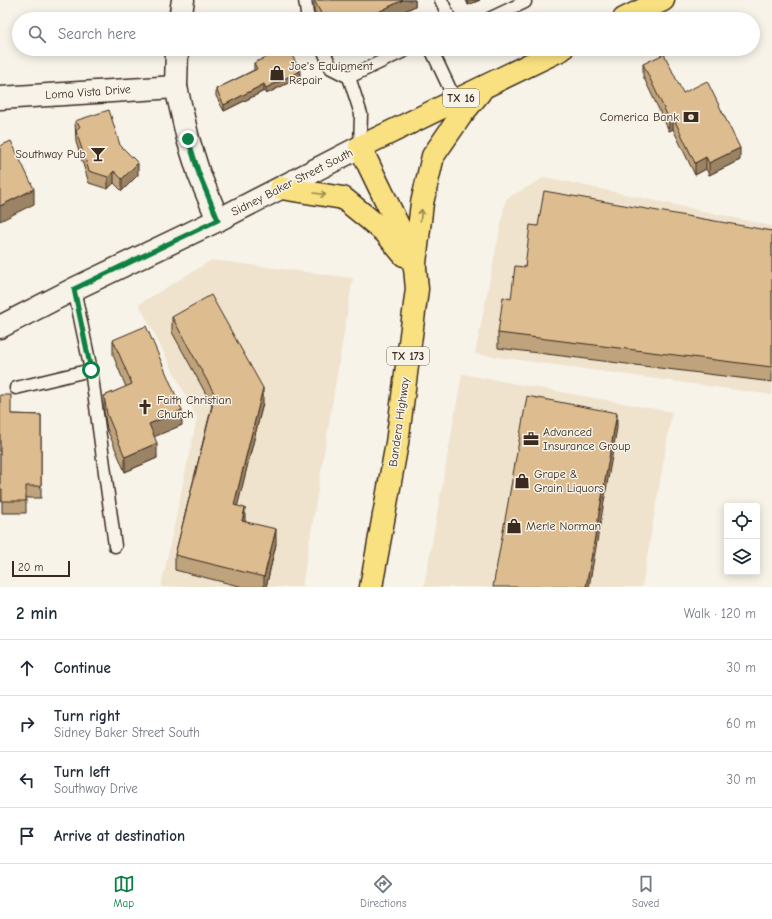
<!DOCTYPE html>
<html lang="en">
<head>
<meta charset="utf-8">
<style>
  body { margin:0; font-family:"Comic Neue",sans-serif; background:#f2f2f3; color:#1f2937 }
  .controls { position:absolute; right:12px; bottom:12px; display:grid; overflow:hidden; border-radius:4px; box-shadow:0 2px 10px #0003 }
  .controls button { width:36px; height:36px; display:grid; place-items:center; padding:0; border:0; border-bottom:1px solid #e0e1e3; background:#fff; color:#1f2937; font:20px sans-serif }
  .scale { position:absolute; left:12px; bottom:10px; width:58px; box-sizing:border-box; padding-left:4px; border:2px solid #3b2a1e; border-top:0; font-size:11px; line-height:14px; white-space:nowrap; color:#3b2a1e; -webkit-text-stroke:3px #f7f3e8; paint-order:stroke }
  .stop { position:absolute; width:12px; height:12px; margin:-9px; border:3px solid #0b8043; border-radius:50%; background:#fff }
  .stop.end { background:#0b8043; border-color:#fff; box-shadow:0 1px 4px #0008 }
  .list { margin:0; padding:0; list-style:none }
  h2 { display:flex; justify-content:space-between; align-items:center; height:52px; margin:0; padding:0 16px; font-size:17px }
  h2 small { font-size:13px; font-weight:400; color:#747a83 }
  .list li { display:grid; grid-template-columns:26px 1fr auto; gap:12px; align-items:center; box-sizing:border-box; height:56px; padding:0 16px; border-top:1px solid #e0e1e3 }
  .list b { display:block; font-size:15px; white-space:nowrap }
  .list p { margin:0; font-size:13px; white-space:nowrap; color:#747a83 }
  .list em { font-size:13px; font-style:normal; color:#747a83 }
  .icon { flex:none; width:22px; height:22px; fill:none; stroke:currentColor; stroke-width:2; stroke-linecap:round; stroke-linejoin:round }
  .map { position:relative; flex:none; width:772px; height:587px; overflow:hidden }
  .search { position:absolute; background:#fff; box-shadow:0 2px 10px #0003; left:12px; right:12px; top:12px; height:44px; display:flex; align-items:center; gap:10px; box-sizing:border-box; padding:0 14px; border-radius:22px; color:#747a83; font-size:15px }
  .sheet { height:276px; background:#fff }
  nav { display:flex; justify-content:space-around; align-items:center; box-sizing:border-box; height:56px; border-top:1px solid #e0e1e3; background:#fff; font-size:11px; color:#747a83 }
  nav a { display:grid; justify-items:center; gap:2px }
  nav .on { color:#0b8043 }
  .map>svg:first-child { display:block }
  .built { fill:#efe3ce }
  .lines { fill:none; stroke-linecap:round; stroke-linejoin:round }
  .lane-casing { stroke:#3b2a1e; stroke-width:15 }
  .street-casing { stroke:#3b2a1e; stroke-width:25 }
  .secondary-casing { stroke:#3b2a1e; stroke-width:25 }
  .primary-casing { stroke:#3b2a1e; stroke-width:25 }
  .lane { stroke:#f7f3e8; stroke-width:12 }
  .street { stroke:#f7f3e8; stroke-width:22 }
  .secondary { stroke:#f7f3e8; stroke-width:22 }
  .primary { stroke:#f9e181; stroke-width:22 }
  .wall { fill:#bea37c; stroke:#3b2a1e }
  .shaded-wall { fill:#9b8465; stroke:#3b2a1e }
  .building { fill:#ddbd90; stroke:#3b2a1e }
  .oneway { stroke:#9a8650 }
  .route { stroke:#0b8043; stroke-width:5 }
  .labels { text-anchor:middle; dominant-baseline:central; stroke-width:3; stroke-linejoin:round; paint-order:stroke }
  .shield { fill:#f7f3e8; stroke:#73665b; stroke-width:1 }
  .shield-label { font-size:11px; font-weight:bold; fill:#3b2a1e }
  .poi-label { font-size:12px; fill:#3b2a1e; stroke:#f7f3e8; text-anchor:start }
  .street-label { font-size:12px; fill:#3b2a1e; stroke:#f7f3e8 }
</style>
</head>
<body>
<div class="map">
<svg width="772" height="587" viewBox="0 0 772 587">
  <rect width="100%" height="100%" fill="#f7f3e8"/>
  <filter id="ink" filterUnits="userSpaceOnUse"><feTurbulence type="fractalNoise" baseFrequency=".025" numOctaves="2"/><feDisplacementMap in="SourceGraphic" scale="8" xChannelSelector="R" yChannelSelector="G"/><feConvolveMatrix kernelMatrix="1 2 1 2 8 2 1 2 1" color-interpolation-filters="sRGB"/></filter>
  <g filter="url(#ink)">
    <!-- built -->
    <g class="built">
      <polygon points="545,177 772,226 772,395 475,354 506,199"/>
      <polygon points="212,260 353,278 302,587 161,587 197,418 139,304"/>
      <polygon points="462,374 672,412 642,587 424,587"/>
    </g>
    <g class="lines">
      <defs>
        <g id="lane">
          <polyline points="305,0 307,14 309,19"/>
          <polyline points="441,0 450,19"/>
          <polyline points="489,19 525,2"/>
          <polyline points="323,49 331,68 349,77"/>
          <polyline points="431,49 458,106"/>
          <polyline points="360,147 361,114 349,77 408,49"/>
          <polyline points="74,289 91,370 115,546"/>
          <polyline points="16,388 91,370"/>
        </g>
        <g id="street">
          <polyline points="180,19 183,0"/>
          <polyline points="177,49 176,87 188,139 199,174 218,220"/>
          <polyline points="0,98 176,87"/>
        </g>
        <polyline id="secondary" points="0,327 74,289 218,220 360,147"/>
        <g id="primary">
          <polyline points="624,19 663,0"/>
          <polyline points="281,188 343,198 385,232 404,255"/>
          <polyline points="415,263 422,203 433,156 462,114 480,92"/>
          <polyline points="371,587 397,443 417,289 415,268 409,248 360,147 562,49"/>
        </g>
      </defs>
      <!-- lane casing -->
      <use href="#lane" class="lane-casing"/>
      <!-- street casing -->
      <use href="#street" class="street-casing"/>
      <!-- secondary casing -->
      <use href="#secondary" class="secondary-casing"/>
      <!-- primary casing -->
      <use href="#primary" class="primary-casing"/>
      <!-- lane -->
      <use href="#lane" class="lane"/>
      <!-- street -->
      <use href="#street" class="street"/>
      <!-- secondary -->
      <use href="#secondary" class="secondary"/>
      <!-- primary -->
      <use href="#primary" class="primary"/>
    </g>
    <!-- wall -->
    <g class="wall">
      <polygon points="314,0 415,0 415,6 389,19 318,19 314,12"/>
      <polygon points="466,0 480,0 468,5"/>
      <polygon points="254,63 300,77 266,94 264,91 224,111 216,96 216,89 254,70"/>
      <polygon points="643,64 683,93 740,160 709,175 706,169 695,175 673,129 669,131 643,76"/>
      <polygon points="75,121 120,145 138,175 122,191 114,183 108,189 89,183 76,142"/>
      <polygon points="538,226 772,231 772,382 498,348 498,333 525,267"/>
      <polygon points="172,317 263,403 237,506 245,521 276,544 266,587 243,587 175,570 175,555 212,405 172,332"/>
      <polygon points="113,340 182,425 154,436 157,458 125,472 107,429 104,412 104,396 126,387 113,355"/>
      <polygon points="0,395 11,414 41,415 41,498 26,498 26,513 2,513 2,500 0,500"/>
    </g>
    <!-- shaded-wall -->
    <g class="shaded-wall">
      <polygon points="403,0 415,0 415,6 389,19 364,19"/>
      <polygon points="468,0 480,0 468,5"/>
      <polygon points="300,71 300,77 266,94 266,88"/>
      <polygon points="264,84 264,91 224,111 224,105"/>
      <polygon points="673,117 673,129 669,131 669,119"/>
      <polygon points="740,148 740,160 709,175 709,163"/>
      <polygon points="706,157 706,169 695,175 695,163"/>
      <polygon points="138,163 138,175 122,191 122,179"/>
      <polygon points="114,171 114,183 108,189 108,177"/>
      <polygon points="34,189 34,204 0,221 0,206"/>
      <polygon points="263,388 263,403 234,520 234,505"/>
      <polygon points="182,410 182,425 149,439 149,424"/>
      <polygon points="617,413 617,428 589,587 586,587"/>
      <polygon points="157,443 157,458 125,472 125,457"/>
      <polygon points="245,508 245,523 242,521"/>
      <polygon points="276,529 276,544 266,587 264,587 264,577"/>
    </g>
    <!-- building -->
    <g class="building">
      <polygon points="314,0 403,0 364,19 324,19"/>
      <polygon points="283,49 289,49 300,71 266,88 264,84 224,105 216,89 257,69 254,63"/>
      <polygon points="664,54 683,93 707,81 740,148 709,163 706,157 695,163 673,117 669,119 643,64"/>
      <polygon points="109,110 120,145 138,163 122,179 114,171 108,177 89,171 76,131 80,126 75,121"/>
      <polygon points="11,141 34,189 0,206 0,146"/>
      <polygon points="544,191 772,231 772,367 498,333 503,297 511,299 515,266 525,267 530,225 538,226"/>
      <polygon points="211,295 263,388 234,505 245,508 242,521 276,529 264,577 175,555 215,395 172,317"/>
      <polygon points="146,326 182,410 149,424 157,443 125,457 107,414 104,396 132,384 113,340"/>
      <polygon points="0,395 11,395 11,414 41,415 41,486 26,486 26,501 2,501 2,489 0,489"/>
      <polygon points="527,396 617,413 586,587 493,587"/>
    </g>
    <!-- one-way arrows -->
    <defs><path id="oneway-shaft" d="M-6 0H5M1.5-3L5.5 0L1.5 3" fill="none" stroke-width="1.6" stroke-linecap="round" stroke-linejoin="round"/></defs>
    <g class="oneway">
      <use href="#oneway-shaft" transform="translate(320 194) rotate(9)"/>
      <use href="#oneway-shaft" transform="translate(421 215) rotate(-84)"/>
    </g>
  </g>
  <g class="lines" filter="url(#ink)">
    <!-- route -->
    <polyline class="route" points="91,370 74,289 218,220 199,174 188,139"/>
  </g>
  <!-- icons -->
  <defs>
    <symbol id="shop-bare" viewBox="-9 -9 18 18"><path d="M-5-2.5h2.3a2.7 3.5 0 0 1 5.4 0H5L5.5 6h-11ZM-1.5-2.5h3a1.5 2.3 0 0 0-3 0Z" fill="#3b2a1e" stroke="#f7f3e8" stroke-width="2.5" paint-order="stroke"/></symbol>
    <symbol id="bank-bare" viewBox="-9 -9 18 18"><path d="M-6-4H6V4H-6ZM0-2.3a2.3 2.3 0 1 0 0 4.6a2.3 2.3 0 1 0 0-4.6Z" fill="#3b2a1e" stroke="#f7f3e8" stroke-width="2.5" paint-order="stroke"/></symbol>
    <symbol id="bar-bare" viewBox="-9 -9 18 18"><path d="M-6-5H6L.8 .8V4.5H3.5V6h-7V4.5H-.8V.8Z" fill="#3b2a1e" stroke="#f7f3e8" stroke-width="2.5" paint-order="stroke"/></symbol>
    <symbol id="church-bare" viewBox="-9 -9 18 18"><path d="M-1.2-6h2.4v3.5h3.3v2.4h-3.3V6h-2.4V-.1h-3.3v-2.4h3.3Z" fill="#3b2a1e" stroke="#f7f3e8" stroke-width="2.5" paint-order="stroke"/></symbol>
    <symbol id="office-bare" viewBox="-9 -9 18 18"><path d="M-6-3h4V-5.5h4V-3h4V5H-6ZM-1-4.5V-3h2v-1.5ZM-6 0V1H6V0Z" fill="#3b2a1e" stroke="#f7f3e8" stroke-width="2.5" paint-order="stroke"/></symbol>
  </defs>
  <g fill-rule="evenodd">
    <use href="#shop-bare" x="266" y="62" width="22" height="22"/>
    <use href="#bank-bare" x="680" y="106" width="22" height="22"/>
    <use href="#bar-bare" x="87" y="143" width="22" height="22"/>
    <use href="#church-bare" x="134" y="396" width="22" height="22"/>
    <use href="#office-bare" x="520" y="428" width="22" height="22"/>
    <use href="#shop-bare" x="511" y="470" width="22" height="22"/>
    <use href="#shop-bare" x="503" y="515" width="22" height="22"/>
  </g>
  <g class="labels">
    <!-- shield labels -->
    <g class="shield">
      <rect x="443" y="89" width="36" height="18" rx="3"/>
      <rect x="387" y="347" width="42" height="18" rx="3"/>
    </g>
    <g class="shield-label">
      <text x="461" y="98">TX 16</text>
      <text x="408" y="356">TX 173</text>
    </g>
    <!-- poi labels -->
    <g class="poi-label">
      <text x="289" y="66">Joe's Equipment<tspan x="289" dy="14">Repair</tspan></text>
      <text x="679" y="117" text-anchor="end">Comerica Bank</text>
      <text x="86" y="154" text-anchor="end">Southway Pub</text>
      <text x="157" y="400">Faith Christian<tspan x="157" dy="14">Church</tspan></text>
      <text x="543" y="432">Advanced<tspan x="543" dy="14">Insurance Group</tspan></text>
      <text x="534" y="474">Grape &amp;<tspan x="534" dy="14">Grain Liquors</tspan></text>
      <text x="526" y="526">Merle Norman</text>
    </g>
    <!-- street labels -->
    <g class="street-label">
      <text transform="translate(88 92) rotate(-4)">Loma Vista Drive</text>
      <text transform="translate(292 182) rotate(-27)">Sidney Baker Street South</text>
      <text transform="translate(399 422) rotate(-82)">Bandera Highway</text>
    </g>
  </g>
</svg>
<div class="controls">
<button><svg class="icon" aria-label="locate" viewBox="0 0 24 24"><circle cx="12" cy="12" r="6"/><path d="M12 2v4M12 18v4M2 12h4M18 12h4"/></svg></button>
<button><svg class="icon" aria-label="layers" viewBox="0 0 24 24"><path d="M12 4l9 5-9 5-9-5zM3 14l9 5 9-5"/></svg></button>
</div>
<div class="scale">20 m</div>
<div class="stop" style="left:91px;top:370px"></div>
<div class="stop end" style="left:188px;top:139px"></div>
<div class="search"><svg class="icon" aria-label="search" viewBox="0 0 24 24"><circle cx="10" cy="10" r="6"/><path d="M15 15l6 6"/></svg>Search here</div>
</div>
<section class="sheet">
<h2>2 min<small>Walk · 120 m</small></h2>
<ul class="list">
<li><svg class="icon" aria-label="ahead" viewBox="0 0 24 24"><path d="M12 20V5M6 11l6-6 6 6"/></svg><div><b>Continue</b></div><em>30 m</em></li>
<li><svg class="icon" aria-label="right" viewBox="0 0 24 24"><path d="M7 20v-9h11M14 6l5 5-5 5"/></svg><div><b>Turn right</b><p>Sidney Baker Street South</p></div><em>60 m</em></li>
<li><svg class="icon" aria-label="left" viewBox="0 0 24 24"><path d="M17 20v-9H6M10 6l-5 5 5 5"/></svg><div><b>Turn left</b><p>Southway Drive</p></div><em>30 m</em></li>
<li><svg class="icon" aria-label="arrive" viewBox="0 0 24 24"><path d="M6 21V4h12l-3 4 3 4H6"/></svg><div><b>Arrive at destination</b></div></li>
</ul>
</section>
<nav>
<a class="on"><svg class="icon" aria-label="map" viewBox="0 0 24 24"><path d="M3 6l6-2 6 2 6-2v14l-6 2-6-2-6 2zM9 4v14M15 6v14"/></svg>Map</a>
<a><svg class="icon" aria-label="directions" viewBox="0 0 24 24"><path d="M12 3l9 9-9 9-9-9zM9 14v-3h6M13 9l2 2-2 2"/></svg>Directions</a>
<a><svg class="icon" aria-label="saved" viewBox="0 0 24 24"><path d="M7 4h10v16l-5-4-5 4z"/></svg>Saved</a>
</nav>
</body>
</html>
